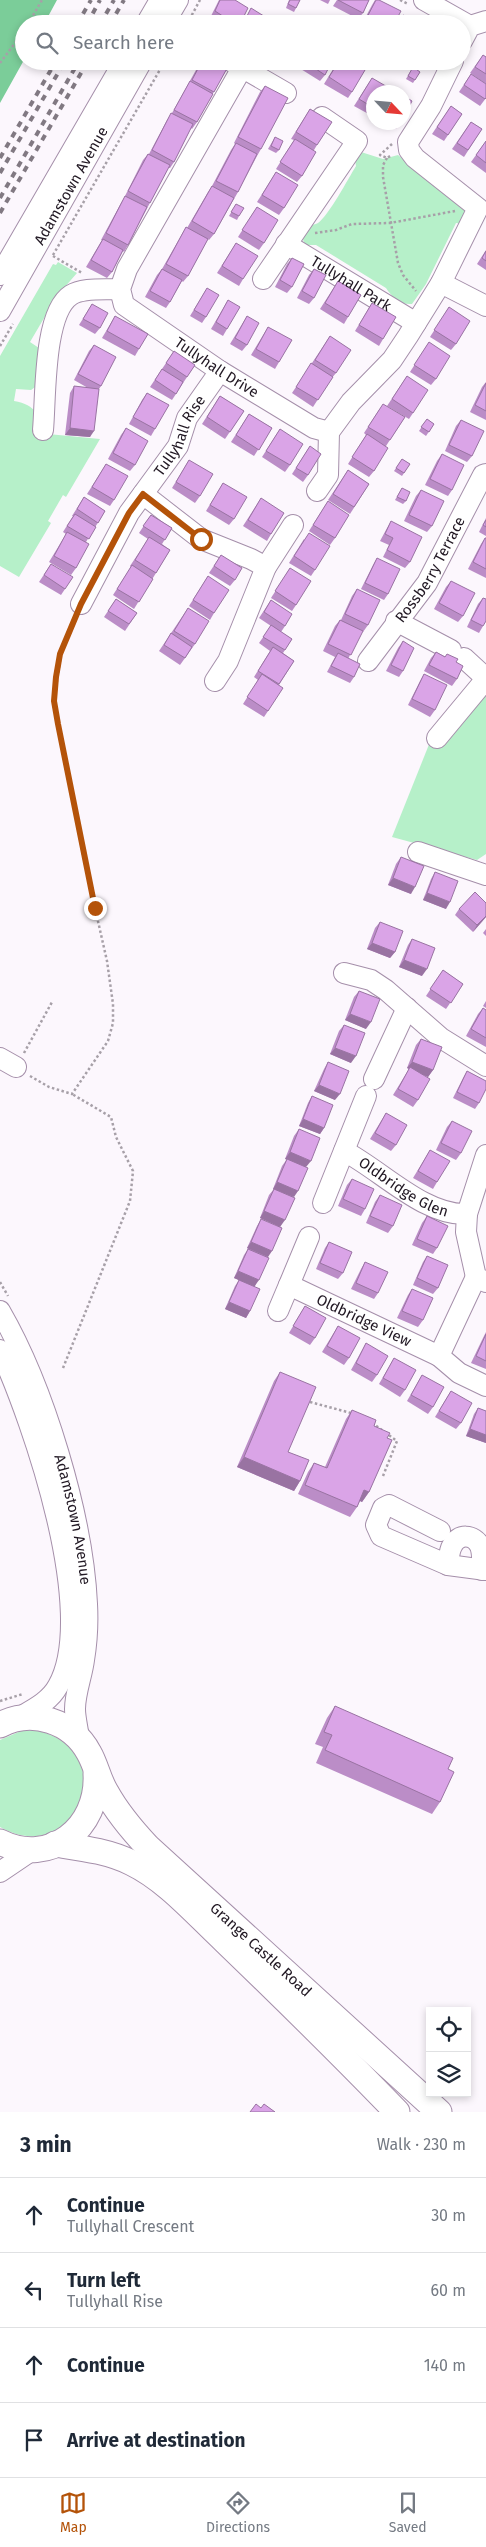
<!DOCTYPE html>
<html lang="en">
<head>
<meta charset="utf-8">
<style>
  body { margin:0; font-family:"Fira Sans",sans-serif; background:#f2f2f3; color:#1f2937 }
  .controls { position:absolute; right:15px; bottom:15px; display:grid; overflow:hidden; border-radius:0px; box-shadow:0 2px 8px #0003 }
  .controls button { width:45px; height:45px; display:grid; place-items:center; padding:0; border:0; border-bottom:1px solid #e0e1e3; background:#fff; color:#1f2937; font:25px sans-serif }
  .compass { position:absolute; left:366px; top:85px; width:45px; height:45px; border-radius:50%; background:#fff; box-shadow:0 2px 8px #0003; rotate:116deg }
  .stop { position:absolute; width:15px; height:15px; margin:-11px; border:4px solid #b45309; border-radius:50%; background:#fff }
  .stop.end { background:#b45309; border-color:#fff; box-shadow:0 1px 5px #0008 }
  .list { margin:0; padding:0; list-style:none }
  h2 { display:flex; justify-content:space-between; align-items:center; height:65px; margin:0; padding:0 20px; font-size:21px }
  h2 small { font-size:16px; font-weight:400; color:#747a83 }
  .list li { display:grid; grid-template-columns:32px 1fr auto; gap:15px; align-items:center; box-sizing:border-box; height:75px; padding:0 20px; border-top:1px solid #e0e1e3 }
  .list b { display:block; font-size:19px; white-space:nowrap }
  .list p { margin:0; font-size:16px; white-space:nowrap; color:#747a83 }
  .list em { font-size:16px; font-style:normal; color:#747a83 }
  .icon { flex:none; width:28px; height:28px; fill:none; stroke:currentColor; stroke-width:2; stroke-linecap:round; stroke-linejoin:round }
  .map { position:relative; flex:none; width:486px; height:2112px; overflow:hidden }
  .search { position:absolute; background:#fff; box-shadow:0 2px 8px #0003; left:15px; right:15px; top:15px; height:55px; display:flex; align-items:center; gap:12px; box-sizing:border-box; padding:0 18px; border-radius:28px; color:#747a83; font-size:19px }
  .sheet { height:365px; background:#fff }
  nav { display:flex; justify-content:space-around; align-items:center; box-sizing:border-box; height:70px; border-top:1px solid #e0e1e3; background:#fff; font-size:14px; color:#747a83 }
  nav a { display:grid; justify-items:center; gap:2px }
  nav .on { color:#b45309 }
  .map>svg:first-child { display:block }
  .green { fill:#b6f0c9 }
  .forest { fill:#7bcd99 }
  .lines { fill:none; stroke-linecap:round; stroke-linejoin:round }
  .minor-casing { stroke:#a58faa; stroke-width:22 }
  .major-casing { stroke:#a58faa; stroke-width:27 }
  .path { stroke:#a7a0a8; stroke-width:2.5; stroke-dasharray:2.5 2.5; stroke-linecap:butt }
  .minor { stroke:#fff; stroke-width:20 }
  .major { stroke:#fff; stroke-width:25 }
  .rail { stroke:#817982; stroke-width:4; stroke-dasharray:6 6; stroke-linecap:butt }
  .wall { fill:#bb8dc7 }
  .shaded-wall { fill:#9973a2 }
  .building { fill:#daa4e7; stroke:#9973a2 }
  .route { stroke:#b45309; stroke-width:6 }
  .labels { text-anchor:middle; dominant-baseline:central; stroke-width:4; stroke-linejoin:round; paint-order:stroke }
  .street-label { font-size:15px; fill:#211823; stroke:#fcf7fd }
</style>
</head>
<body>
<div class="map">
<svg width="486" height="2112" viewBox="0 0 486 2112">
  <rect width="100%" height="100%" fill="#fcf7fd"/>
  <!-- green -->
  <g class="green">
    <path d="M361 152 383 159 398 155 451 200 456 198 465 206 467 216 462 224 456 223 426 284 412 304C400 305 392 297 386 288L316 245H305C303 240 301 235 304 230 308 224 312 226 318 223 329 215 348 179 356 166L355 160Z"/>
    <path d="M58 262 77 273 57 296 30 342 39 348 38 385 31 390 16 389 14 401C37 405 38 416 48 434L100 439 66 497 63 495 48 521 51 523 19 577 0 566V356L53 264 56 265Z"/>
    <polygon points="486,695 486,854 477,860 392,837 436,727"/>
    <path d="M34 1730C125 1747 78 1871 0 1827V1740L21 1731Z"/>
  </g>
  <!-- forest -->
  <polygon class="forest" points="0,0 57,0 44,24 24,24 24,60 0,103"/>
  <g class="lines">
    <defs>
      <g id="minor">
        <polyline points="424,0 470,26"/>
        <polyline points="146,24 160,0"/>
        <polyline points="164,24 178,0"/>
        <polyline points="462,41 470,26 486,21"/>
        <polyline points="231,61 286,93"/>
        <path id="s1" d="M242 68 127 269 120 289 124 305 220 371 314 428 329 432"/>
        <path id="s2" d="M286 244 416 323"/>
        <polyline points="0,275 124,61"/>
        <polyline points="263,279 357,141 322,117"/>
        <polyline points="441,283 486,306"/>
        <path id="s3" d="M0 311 142 61"/>
        <path d="M43 430C46 398 43 313 71 295 83 287 106 290 120 289"/>
        <polyline points="317,491 328,475 329,432 351,402 392,360 408,336 441,283 478,208 415,158 409,150 408,142 431,106 453,61"/>
        <polyline points="143,494 201,539 251,559 266,567"/>
        <path id="s4" d="M81 604 129 513 178 446 187 418 220 371"/>
        <polyline points="396,621 451,650"/>
        <polyline points="464,658 486,678"/>
        <path id="s5" d="M368 661 427 583 483 475 486 474"/>
        <polyline points="215,681 228,661 266,567 293,525"/>
        <polyline points="437,738 486,679"/>
        <polyline points="418,852 486,875"/>
        <polyline points="344,973 371,980 386,990 441,1038 486,1066"/>
        <polyline points="0,1058 16,1067"/>
        <polyline points="374,1079 407,1008"/>
        <path id="s6" d="M344 1151C381 1170 424 1216 467 1214"/>
        <polyline points="486,1155 467,1214 466,1232 476,1277 486,1282"/>
        <polyline points="323,1203 366,1096"/>
        <polyline points="476,1277 439,1356 459,1373 486,1386"/>
        <polyline points="289,1285 309,1237"/>
        <path id="s7" d="M0 1311C44 1387 83 1516 87 1604 88 1622 87 1642 84 1660 82 1676 75 1693 75 1709 75 1718 78 1729 79 1739"/>
        <path id="s8" d="M278 1311 289 1285 439 1356"/>
        <path d="M0 1350C33 1422 99 1613 58 1686 50 1701 34 1709 20 1717"/>
        <polyline points="440,1531 389,1505 383,1508 376,1525 381,1536 448,1565 486,1570"/>
        <path d="M448 1565C449 1559 449 1551 452 1546 458 1533 474 1534 480 1546 483 1553 482 1562 482 1570"/>
        <polyline points="0,1872 34,1849"/>
      </g>
      <g id="major">
        <path id="s9" d="M0 1725C32 1708 72 1721 89 1753 96 1765 98 1779 106 1792 117 1812 132 1830 148 1847L439 2112"/>
        <path d="M0 1842C50 1867 99 1828 96 1774"/>
        <path d="M55 1844C81 1848 108 1851 132 1863 167 1880 196 1914 225 1941 283 1997 341 2054 397 2112"/>
      </g>
    </defs>
    <!-- minor casing -->
    <use href="#minor" class="minor-casing"/>
    <!-- major casing -->
    <use href="#major" class="major-casing"/>
    <!-- path -->
    <g class="path">
      <polyline points="400,0 408,4"/>
      <polyline points="28,24 42,0"/>
      <polyline points="187,24 200,0"/>
      <polyline points="0,63 24,31"/>
      <polyline points="392,144 380,155 387,158 392,155"/>
      <polyline points="387,158 383,165 383,177 398,263 403,275 416,291"/>
      <polyline points="315,233 336,230 352,224 390,223 455,211"/>
      <polyline points="53,255 165,61"/>
      <polyline points="53,256 82,273"/>
      <polyline points="0,346 13,324"/>
      <polyline points="24,1053 52,1002"/>
      <polyline points="30,1076 49,1087 72,1094 108,1041 113,1023 113,1004 107,961 83,855 54,701 61,654 76,619"/>
      <polyline points="0,1282 8,1296"/>
      <polyline points="63,1368 130,1201 133,1171 116,1137 111,1117 72,1094"/>
      <polyline points="310,1402 351,1413"/>
      <polyline points="372,1423 382,1430"/>
      <polyline points="383,1476 397,1441 386,1433"/>
      <polyline points="0,1701 23,1694"/>
    </g>
    <!-- minor -->
    <use href="#minor" class="minor"/>
    <!-- major -->
    <use href="#major" class="major"/>
    <!-- rail -->
    <g class="rail">
      <polyline points="77,24 91,0"/>
      <polyline points="87,24 100,0"/>
      <polyline points="100,24 114,0"/>
      <polyline points="110,24 124,0"/>
      <polyline points="0,158 56,61"/>
      <polyline points="0,173 65,61"/>
      <polyline points="0,198 79,61"/>
      <polyline points="0,213 88,61"/>
    </g>
  </g>
  <!-- wall -->
  <g class="wall">
    <polygon points="219,0 235,0 240,24 220,24 210,18"/>
    <polygon points="289,0 300,0 294,12 286,8"/>
    <polygon points="320,0 330,0 328,4"/>
    <polygon points="337,0 369,0 363,13 358,19 333,6"/>
    <polygon points="375,0 394,24 362,24 372,5"/>
    <polygon points="483,55 486,57 486,84 470,73"/>
    <polygon points="201,61 226,61 230,63 197,122 192,129 191,128 174,162 170,168 168,168 128,245 124,252 123,251 112,272 107,278 86,267 102,240 101,240 121,203 124,198 143,160 148,154 149,154 167,120 172,113"/>
    <polygon points="299,61 332,61 325,75 320,81 296,66"/>
    <polygon points="338,61 351,61 352,92 348,98 324,84"/>
    <polygon points="359,61 370,61 366,67 358,63"/>
    <polygon points="422,61 431,61 429,65"/>
    <polygon points="413,67 420,72 413,83 406,79"/>
    <polygon points="471,74 486,98 480,106 459,92"/>
    <polygon points="372,78 374,92 374,117 354,106"/>
    <polygon points="265,86 261,149 257,156 238,192 214,234 209,240 208,239 188,276 183,282 182,281 170,302 166,308 145,297 157,275 162,269 186,227 187,228 208,192 212,186 231,150 235,144 234,143 260,92"/>
    <polygon points="451,106 462,114 444,141 432,134"/>
    <polygon points="310,109 317,145 314,150 302,176 297,182 276,169 294,140 291,139"/>
    <polygon points="384,122 400,122 396,129"/>
    <polygon points="471,122 482,129 464,157 452,149"/>
    <polygon points="275,137 279,150 276,153 268,149"/>
    <polygon points="486,141 486,173 471,162"/>
    <polygon points="276,172 284,208 279,215 257,202"/>
    <polygon points="236,204 239,216 237,220 229,216"/>
    <polygon points="257,207 264,243 259,250 238,237"/>
    <polygon points="236,243 243,279 239,286 217,273"/>
    <polygon points="486,250 486,270 477,264"/>
    <polygon points="292,258 292,287 287,293 275,287 287,264"/>
    <polygon points="314,269 314,298 309,304 297,298 309,275"/>
    <polygon points="338,281 348,317 344,324 320,309"/>
    <polygon points="207,288 206,317 202,323 190,316"/>
    <polygon points="228,300 227,329 223,336 211,329"/>
    <polygon points="372,303 383,339 379,346 355,331"/>
    <polygon points="92,304 100,328 95,334 79,325"/>
    <polygon points="449,307 456,344 451,350 430,337"/>
    <polygon points="115,316 139,349 135,356 102,338"/>
    <polygon points="247,316 247,345 242,351 230,344"/>
    <polygon points="268,327 279,362 275,369 251,355"/>
    <polygon points="330,336 336,373 331,379 313,407 292,393"/>
    <polygon points="429,342 436,379 431,385 410,372"/>
    <polygon points="94,345 101,386 99,389 90,437 65,435 70,393 74,386 88,388 74,380 89,351"/>
    <polygon points="174,351 187,377 172,400 150,387"/>
    <polygon points="407,376 413,413 409,419 387,406"/>
    <polygon points="486,382 486,420 470,412 482,387"/>
    <polygon points="147,393 155,429 151,436 129,424 142,400"/>
    <polygon points="220,396 244,411 225,439 202,424"/>
    <polygon points="379,410 405,417 386,446 374,471 369,477 348,464 366,435 364,433"/>
    <polygon points="249,414 272,428 254,456 231,442"/>
    <polygon points="427,419 434,424 426,436 419,431"/>
    <polygon points="461,420 472,456 467,462 445,451 456,426"/>
    <polygon points="126,428 135,465 130,471 108,459 121,435"/>
    <polygon points="280,429 290,465 285,472 262,457"/>
    <polygon points="310,446 308,475 303,482 292,474"/>
    <polygon points="442,454 452,490 448,496 425,485 437,461"/>
    <polygon points="402,459 410,464 402,476 394,471"/>
    <polygon points="189,460 200,496 195,503 172,488"/>
    <polygon points="106,464 114,500 110,506 87,494"/>
    <polygon points="348,470 369,484 350,514 328,500"/>
    <polygon points="223,483 234,519 229,525 206,511"/>
    <polygon points="402,488 406,501 403,504 395,500"/>
    <polygon points="421,490 432,526 427,532 404,521 416,496"/>
    <polygon points="84,497 105,511 86,542 76,568 71,575 49,562 66,534 63,532 73,516 72,516"/>
    <polygon points="261,498 271,534 267,541 243,526"/>
    <polygon points="328,501 335,538 330,545 309,531"/>
    <polygon points="151,515 172,528 162,544 170,550 134,609 113,595 131,567 130,566 148,539 139,533"/>
    <polygon points="486,518 486,536 479,532"/>
    <polygon points="391,521 410,562 405,568 383,557 389,545 380,541 387,528"/>
    <polygon points="485,538 486,538 486,578 468,569 481,544"/>
    <polygon points="304,539 315,570 311,576 289,563"/>
    <polygon points="221,555 235,580 230,586 209,573"/>
    <polygon points="377,558 388,594 384,600 361,589 373,565"/>
    <polygon points="51,564 65,589 61,595 39,582"/>
    <polygon points="290,568 296,605 292,611 271,598"/>
    <polygon points="208,576 214,613 210,620 189,606"/>
    <polygon points="451,581 463,616 458,622 434,609 446,587"/>
    <polygon points="357,589 368,625 363,632 362,631 348,659 354,677 350,683 327,672 335,657 323,651 335,626 340,620 341,620 352,596"/>
    <polygon points="483,598 483,626 479,633 467,627 478,604"/>
    <polygon points="116,599 137,613 125,631 104,617"/>
    <polygon points="271,600 285,626 281,632 292,639 283,653 294,661 279,685 268,711 264,717 243,704 258,680 254,677 270,651 259,643 271,626 259,618"/>
    <polygon points="188,608 195,644 180,665 159,651"/>
    <polygon points="403,641 403,671 399,677 386,671 398,648"/>
    <polygon points="436,652 456,662 457,679 452,686 424,671 431,658"/>
    <polygon points="424,674 435,710 430,717 408,705 420,681"/>
    <polygon points="401,857 411,894 388,885 396,864"/>
    <polygon points="435,872 446,909 423,900 431,879"/>
    <polygon points="486,903 486,917 473,932 455,915 459,909"/>
    <polygon points="380,922 395,952 390,958 367,949 375,928"/>
    <polygon points="486,929 486,936 483,933"/>
    <polygon points="412,939 422,976 399,967 408,945"/>
    <polygon points="443,970 463,984 446,1009 426,996"/>
    <polygon points="359,991 366,1029 345,1020 354,997"/>
    <polygon points="486,1001 486,1008 483,1006"/>
    <polygon points="483,1008 486,1010 486,1047 466,1036 478,1014"/>
    <polygon points="344,1025 351,1063 330,1054 339,1031"/>
    <polygon points="421,1039 433,1070 428,1077 422,1074 418,1100 413,1107 393,1095 409,1069 407,1068 416,1045"/>
    <polygon points="328,1062 335,1100 314,1091 324,1069"/>
    <polygon points="467,1071 479,1103 475,1109 453,1098 463,1078"/>
    <polygon points="312,1096 324,1128 320,1134 299,1126 308,1103"/>
    <polygon points="386,1113 396,1145 391,1151 370,1139"/>
    <polygon points="452,1121 461,1153 456,1160 436,1150 447,1127"/>
    <polygon points="299,1129 306,1167 280,1227 260,1218 269,1195 274,1189 273,1189 282,1166 287,1159 285,1159 294,1136"/>
    <polygon points="430,1150 437,1182 433,1189 413,1178"/>
    <polygon points="352,1179 365,1209 361,1216 338,1206 347,1185"/>
    <polygon points="380,1195 393,1226 388,1233 366,1223 375,1202"/>
    <polygon points="427,1216 437,1248 433,1254 412,1245 422,1223"/>
    <polygon points="261,1219 268,1257 255,1286 250,1311 246,1318 225,1309 235,1286 239,1280 234,1278 244,1255 248,1249 247,1248 257,1226"/>
    <polygon points="329,1242 343,1273 338,1279 316,1269 325,1248"/>
    <polygon points="427,1256 438,1288 433,1294 413,1285 423,1262"/>
    <polygon points="365,1262 378,1293 374,1299 351,1289 361,1269"/>
    <polygon points="412,1289 423,1320 418,1327 397,1318 408,1295"/>
    <polygon points="305,1306 315,1338 310,1345 289,1333"/>
    <polygon points="338,1326 349,1358 344,1365 322,1352"/>
    <polygon points="486,1332 486,1369 471,1363 482,1340"/>
    <polygon points="366,1343 377,1375 372,1382 351,1370"/>
    <polygon points="394,1358 405,1390 400,1397 379,1384"/>
    <polygon points="280,1372 288,1452 300,1481 294,1491 237,1467 274,1381"/>
    <polygon points="422,1375 433,1407 428,1414 407,1401"/>
    <polygon points="451,1391 461,1423 456,1429 435,1417"/>
    <polygon points="478,1408 486,1411 486,1443 466,1436 474,1414"/>
    <polygon points="352,1410 374,1426 387,1438 369,1492 362,1502 360,1501 357,1507 350,1517 298,1494 308,1472 314,1463 325,1467 346,1419"/>
    <polygon points="335,1706 448,1769 440,1802 432,1814 316,1763 323,1747 315,1744 327,1718"/>
  </g>
  <!-- shaded-wall -->
  <g class="shaded-wall">
    <polygon points="70,428 94,431 90,437 65,435"/>
    <polygon points="393,878 415,887 411,894 388,885"/>
    <polygon points="427,893 450,902 446,909 423,900"/>
    <polygon points="486,916 486,917 473,932 477,925"/>
    <polygon points="372,943 395,952 390,958 367,949"/>
    <polygon points="404,960 427,969 422,976 399,967"/>
    <polygon points="350,1014 371,1022 366,1029 345,1020"/>
    <polygon points="335,1048 356,1056 351,1063 330,1054"/>
    <polygon points="412,1062 433,1070 428,1077 407,1068"/>
    <polygon points="319,1085 340,1094 335,1100 314,1091"/>
    <polygon points="303,1119 324,1128 320,1134 299,1126"/>
    <polygon points="290,1152 311,1161 306,1167 285,1159"/>
    <polygon points="277,1182 298,1191 294,1197 273,1189"/>
    <polygon points="264,1211 285,1220 280,1227 260,1218"/>
    <polygon points="251,1242 272,1251 268,1257 247,1248"/>
    <polygon points="238,1271 259,1280 254,1287 234,1278"/>
    <polygon points="229,1302 250,1311 246,1318 225,1309"/>
    <polygon points="470,1429 486,1435 486,1443 466,1436"/>
    <polygon points="244,1457 300,1481 294,1491 237,1467"/>
    <polygon points="364,1490 369,1492 362,1502 358,1500"/>
  </g>
  <!-- building -->
  <g class="building">
    <polygon points="220,0 235,0 248,8 240,24 235,24 215,11"/>
    <polygon points="290,0 300,0 296,8 288,4"/>
    <polygon points="338,0 369,0 363,13"/>
    <polygon points="376,0 379,0 401,11 394,24 371,24 365,21"/>
    <polygon points="251,8 275,23 275,24 243,24"/>
    <polygon points="403,15 421,24 399,24"/>
    <polygon points="338,19 346,23 346,24 336,24"/>
    <polygon points="483,55 486,57 486,74 475,67"/>
    <polygon points="202,61 226,61 230,63 214,92 192,80"/>
    <polygon points="304,61 332,61 325,75"/>
    <polygon points="339,61 351,61 365,70 352,92 329,77"/>
    <polygon points="363,61 370,61 369,64"/>
    <polygon points="413,67 420,72 415,80 408,76"/>
    <polygon points="471,74 486,84 486,98 485,99 464,85"/>
    <polygon points="372,78 396,92 374,92 374,108 359,99"/>
    <polygon points="190,81 213,94 197,122 174,110"/>
    <polygon points="265,86 288,98 261,149 238,137"/>
    <polygon points="404,96 412,101 404,117"/>
    <polygon points="451,106 462,114 448,135 437,127"/>
    <polygon points="310,109 332,122 317,145 296,132"/>
    <polygon points="171,113 193,124 174,162 152,150"/>
    <polygon points="471,122 482,129 468,150 457,143"/>
    <polygon points="275,137 283,141 279,150 271,146"/>
    <polygon points="295,139 316,152 302,176 280,162"/>
    <polygon points="486,141 486,163 476,155"/>
    <polygon points="236,143 257,154 238,192 216,181"/>
    <polygon points="148,154 170,165 150,203 128,191"/>
    <polygon points="276,172 298,185 284,208 262,195"/>
    <polygon points="212,186 234,198 214,234 192,221"/>
    <polygon points="125,196 147,207 128,245 106,233"/>
    <polygon points="236,204 244,208 239,216 231,212"/>
    <polygon points="257,207 278,220 264,243 242,230"/>
    <polygon points="186,227 208,239 188,276 166,264"/>
    <polygon points="103,239 123,250 112,272 91,260"/>
    <polygon points="236,243 258,256 243,279 222,266"/>
    <polygon points="486,251 486,261 482,258"/>
    <polygon points="292,258 304,264 292,287 280,280"/>
    <polygon points="162,269 182,280 170,302 150,291"/>
    <polygon points="314,269 326,275 314,298 302,291"/>
    <polygon points="338,281 361,295 348,317 325,303"/>
    <polygon points="207,288 219,295 206,317 194,310"/>
    <polygon points="228,300 240,307 227,329 216,322"/>
    <polygon points="372,303 396,317 383,339 359,325"/>
    <polygon points="92,304 108,313 100,328 83,319"/>
    <polygon points="449,307 470,321 456,344 434,330"/>
    <polygon points="115,316 148,334 139,349 107,331"/>
    <polygon points="247,316 259,323 247,345 235,338"/>
    <polygon points="268,327 292,340 279,362 256,349"/>
    <polygon points="330,336 351,350 336,373 315,360"/>
    <polygon points="429,342 450,356 436,379 414,365"/>
    <polygon points="94,345 116,357 101,386 78,374"/>
    <polygon points="174,351 195,365 187,377 166,363"/>
    <polygon points="311,363 333,377 318,400 296,387"/>
    <polygon points="162,369 183,382 176,394 155,380"/>
    <polygon points="407,376 428,390 413,413 392,399"/>
    <polygon points="486,383 486,411 475,405"/>
    <polygon points="74,386 99,389 94,431 70,428"/>
    <polygon points="147,393 169,405 155,429 133,417"/>
    <polygon points="220,396 244,411 230,432 207,417"/>
    <polygon points="383,404 405,417 390,440 368,427"/>
    <polygon points="249,414 272,428 259,450 236,435"/>
    <polygon points="427,419 434,424 429,432 421,427"/>
    <polygon points="461,420 484,431 472,456 449,445"/>
    <polygon points="126,428 148,441 135,465 113,453"/>
    <polygon points="280,429 303,444 290,465 266,451"/>
    <polygon points="367,434 388,448 374,471 352,457"/>
    <polygon points="310,446 321,454 308,475 296,468"/>
    <polygon points="442,454 464,465 452,490 430,479"/>
    <polygon points="402,459 410,464 404,473 396,468"/>
    <polygon points="189,460 213,474 200,496 176,482"/>
    <polygon points="106,464 128,476 114,500 92,487"/>
    <polygon points="348,470 369,484 354,507 333,494"/>
    <polygon points="223,483 247,497 234,519 210,505"/>
    <polygon points="402,488 410,492 406,501 397,497"/>
    <polygon points="421,490 444,501 432,526 409,515"/>
    <polygon points="84,497 105,511 98,523 77,509"/>
    <polygon points="261,498 284,513 271,534 248,520"/>
    <polygon points="328,501 349,515 335,538 313,525"/>
    <polygon points="75,514 96,527 89,539 67,526"/>
    <polygon points="151,515 172,528 165,540 143,526"/>
    <polygon points="486,520 486,527 483,525"/>
    <polygon points="391,521 422,537 410,562 387,550 393,538 385,534"/>
    <polygon points="67,532 89,544 76,568 54,556"/>
    <polygon points="309,533 330,546 315,570 294,556"/>
    <polygon points="149,537 170,550 156,573 135,560"/>
    <polygon points="485,538 486,538 486,569 473,562"/>
    <polygon points="221,555 242,568 235,580 214,566"/>
    <polygon points="377,558 400,569 388,594 365,583"/>
    <polygon points="51,564 73,577 65,589 44,575"/>
    <polygon points="132,565 153,579 139,602 117,589"/>
    <polygon points="290,568 311,581 296,605 275,591"/>
    <polygon points="208,576 229,590 214,613 193,600"/>
    <polygon points="451,581 475,593 463,616 439,603"/>
    <polygon points="357,589 380,600 368,625 345,614"/>
    <polygon points="483,598 486,599 486,621 483,626 471,620"/>
    <polygon points="116,599 137,613 129,624 108,611"/>
    <polygon points="271,600 292,614 285,626 264,612"/>
    <polygon points="188,608 209,621 195,644 174,631"/>
    <polygon points="340,620 363,631 351,655 328,644"/>
    <polygon points="271,625 292,639 285,650 263,637"/>
    <polygon points="171,633 192,647 185,658 164,645"/>
    <polygon points="403,641 414,648 403,671 391,665"/>
    <polygon points="273,647 294,661 279,684 258,671"/>
    <polygon points="436,652 445,657 447,654 458,659 456,662 463,666 457,679 429,665"/>
    <polygon points="338,653 360,664 354,677 331,666"/>
    <polygon points="262,674 283,688 268,711 247,697"/>
    <polygon points="424,674 447,685 435,710 412,699"/>
    <polygon points="401,857 424,866 415,887 393,878"/>
    <polygon points="435,872 458,881 450,902 427,893"/>
    <polygon points="475,892 486,903 486,916 477,925 459,909"/>
    <polygon points="380,922 403,931 395,952 372,943"/>
    <polygon points="412,939 435,948 427,969 404,960"/>
    <polygon points="443,970 463,984 451,1003 430,989"/>
    <polygon points="359,991 380,999 371,1022 350,1014"/>
    <polygon points="483,1008 486,1010 486,1038 471,1029"/>
    <polygon points="344,1025 365,1033 356,1056 335,1048"/>
    <polygon points="421,1039 442,1047 433,1070 412,1062"/>
    <polygon points="328,1062 349,1071 340,1094 319,1085"/>
    <polygon points="410,1067 430,1079 418,1100 398,1089"/>
    <polygon points="467,1071 486,1081 486,1089 479,1103 457,1092"/>
    <polygon points="312,1096 333,1105 324,1128 303,1119"/>
    <polygon points="386,1113 407,1125 396,1145 375,1133"/>
    <polygon points="452,1121 472,1131 461,1153 441,1143"/>
    <polygon points="299,1129 320,1138 311,1161 290,1152"/>
    <polygon points="430,1150 450,1161 437,1182 418,1171"/>
    <polygon points="287,1159 308,1168 298,1191 277,1182"/>
    <polygon points="352,1179 374,1189 365,1209 343,1199"/>
    <polygon points="274,1189 295,1198 285,1220 264,1211"/>
    <polygon points="380,1195 402,1205 393,1226 370,1216"/>
    <polygon points="427,1216 448,1226 437,1248 417,1239"/>
    <polygon points="261,1219 282,1228 272,1251 251,1242"/>
    <polygon points="329,1242 352,1252 343,1273 320,1263"/>
    <polygon points="248,1249 269,1258 259,1280 238,1271"/>
    <polygon points="427,1256 448,1265 438,1288 417,1278"/>
    <polygon points="365,1262 388,1272 378,1293 356,1283"/>
    <polygon points="239,1280 260,1289 250,1311 229,1302"/>
    <polygon points="412,1289 433,1298 423,1320 402,1311"/>
    <polygon points="305,1306 326,1318 315,1338 293,1326"/>
    <polygon points="338,1326 360,1338 349,1358 327,1346"/>
    <polygon points="486,1334 486,1361 476,1356"/>
    <polygon points="366,1343 388,1356 377,1375 356,1363"/>
    <polygon points="394,1358 416,1370 405,1390 383,1378"/>
    <polygon points="280,1372 316,1387 288,1452 309,1460 300,1481 244,1457"/>
    <polygon points="422,1375 444,1387 433,1407 411,1395"/>
    <polygon points="451,1391 472,1403 461,1423 439,1411"/>
    <polygon points="478,1408 486,1411 486,1435 470,1429"/>
    <polygon points="352,1410 376,1420 374,1426 390,1433 387,1438 392,1440 369,1492 364,1490 357,1507 305,1485 314,1463 327,1468"/>
    <polygon points="335,1706 453,1758 448,1769 454,1772 440,1802 325,1750 332,1735 324,1732"/>
    <polygon points="256,2104 261,2108 264,2104 275,2112 250,2112"/>
  </g>
  <g class="lines">
    <!-- route -->
    <polyline class="route" points="95,908 58,724 54,701 56,677 60,654 81,604 129,513 143,494 201,539"/>
  </g>
  <g class="labels">
    <!-- street labels -->
    <g class="street-label">
      <text stroke="none"><textPath href="#s3" startOffset="144">Adamstown Avenue</textPath></text>
      <text stroke="none"><textPath href="#s2" startOffset="76">Tullyhall Park</textPath></text>
      <text stroke="none"><textPath href="#s1" startOffset="381">Tullyhall Drive</textPath></text>
      <text stroke="none"><textPath href="#s4" startOffset="196">Tullyhall Rise</textPath></text>
      <text stroke="none"><textPath href="#s5" startOffset="111">Rossberry Terrace</textPath></text>
      <text stroke="none"><textPath href="#s6" startOffset="70">Oldbridge Glen</textPath></text>
      <text stroke="none"><textPath href="#s8" startOffset="111">Oldbridge View</textPath></text>
      <text stroke="none"><textPath href="#s7" startOffset="222">Adamstown Avenue</textPath></text>
      <text stroke="none"><textPath href="#s9" startOffset="368">Grange Castle Road</textPath></text>
    </g>
  </g>
</svg>
<div class="controls">
<button><svg class="icon" aria-label="locate" viewBox="0 0 24 24"><circle cx="12" cy="12" r="6"/><path d="M12 2v4M12 18v4M2 12h4M18 12h4"/></svg></button>
<button><svg class="icon" aria-label="layers" viewBox="0 0 24 24"><path d="M12 4l9 5-9 5-9-5zM3 14l9 5 9-5"/></svg></button>
</div>
<svg class="compass" viewBox="-18 -18 36 36"><path d="M0-13l5 13h-10z" fill="#e53935"/><path d="M0 13l5-13h-10z" fill="#747a83"/></svg>
<div class="stop" style="left:201px;top:539px"></div>
<div class="stop end" style="left:95px;top:908px"></div>
<div class="search"><svg class="icon" aria-label="search" viewBox="0 0 24 24"><circle cx="10" cy="10" r="6"/><path d="M15 15l6 6"/></svg>Search here</div>
</div>
<section class="sheet">
<h2>3 min<small>Walk · 230 m</small></h2>
<ul class="list">
<li><svg class="icon" aria-label="ahead" viewBox="0 0 24 24"><path d="M12 20V5M6 11l6-6 6 6"/></svg><div><b>Continue</b><p>Tullyhall Crescent</p></div><em>30 m</em></li>
<li><svg class="icon" aria-label="left" viewBox="0 0 24 24"><path d="M17 20v-9H6M10 6l-5 5 5 5"/></svg><div><b>Turn left</b><p>Tullyhall Rise</p></div><em>60 m</em></li>
<li><svg class="icon" aria-label="ahead" viewBox="0 0 24 24"><path d="M12 20V5M6 11l6-6 6 6"/></svg><div><b>Continue</b></div><em>140 m</em></li>
<li><svg class="icon" aria-label="arrive" viewBox="0 0 24 24"><path d="M6 21V4h12l-3 4 3 4H6"/></svg><div><b>Arrive at destination</b></div></li>
</ul>
</section>
<nav>
<a class="on"><svg class="icon" aria-label="map" viewBox="0 0 24 24"><path d="M3 6l6-2 6 2 6-2v14l-6 2-6-2-6 2zM9 4v14M15 6v14"/></svg>Map</a>
<a><svg class="icon" aria-label="directions" viewBox="0 0 24 24"><path d="M12 3l9 9-9 9-9-9zM9 14v-3h6M13 9l2 2-2 2"/></svg>Directions</a>
<a><svg class="icon" aria-label="saved" viewBox="0 0 24 24"><path d="M7 4h10v16l-5-4-5 4z"/></svg>Saved</a>
</nav>
</body>
</html>
